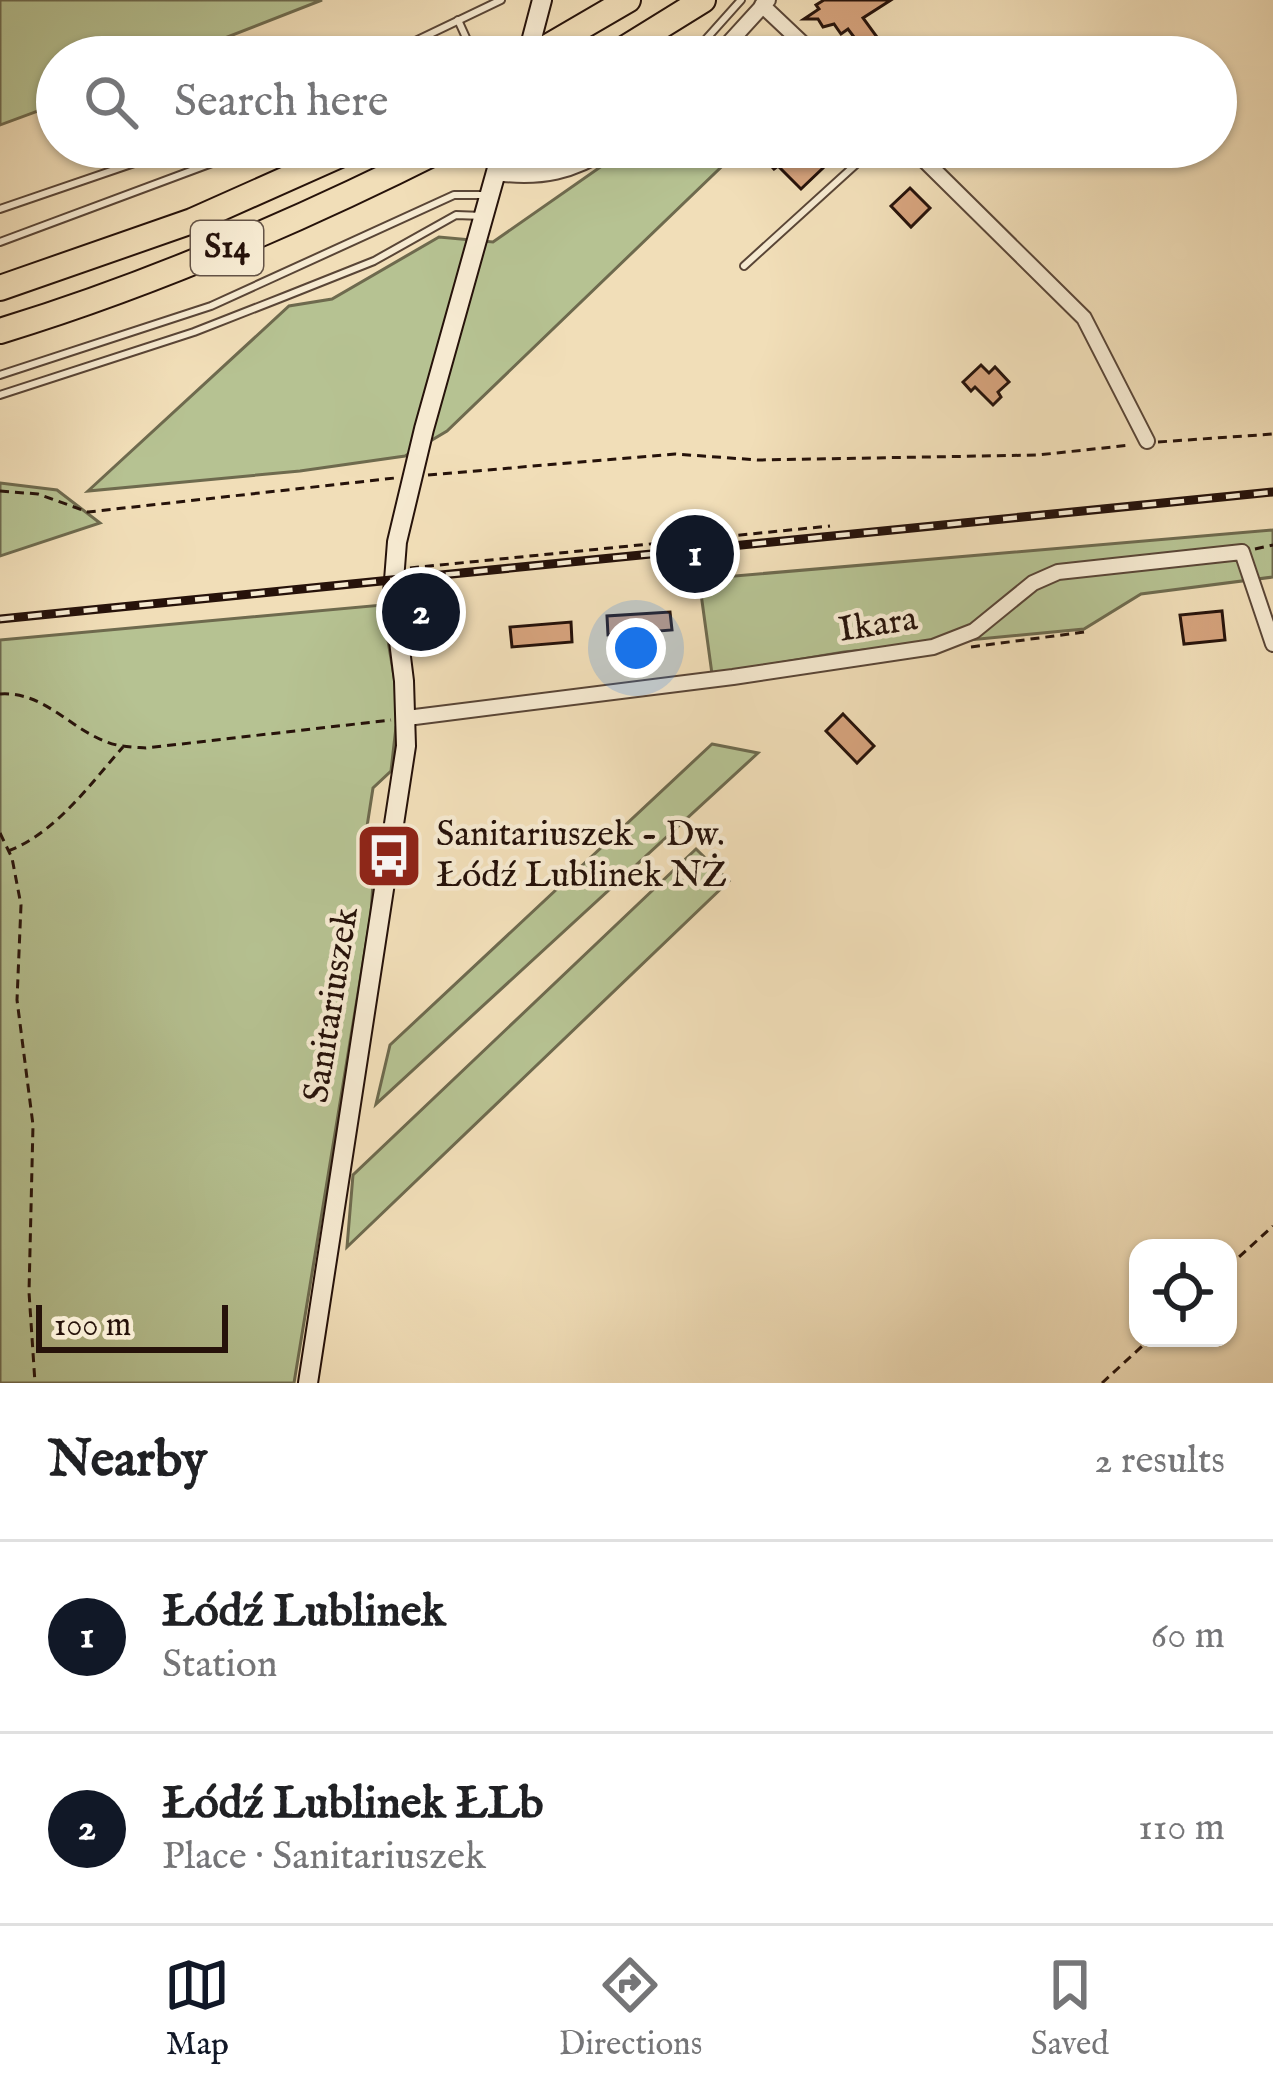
<!DOCTYPE html>
<html lang="en">
<head>
<meta charset="utf-8">
<style>
  body { margin:0; font-family:"IM FELL English",serif; background:#f6f6f6; color:#202124 }
  .controls { position:absolute; right:36px; bottom:36px; display:grid; overflow:hidden; border-radius:24px; box-shadow:0 3px 9px #0004 }
  .controls button { width:108px; height:108px; display:grid; place-items:center; padding:0; border:0; border-bottom:3px solid #e0e0e0; background:#fff; color:#202124; font:60px sans-serif }
  .scale { position:absolute; left:36px; bottom:30px; width:192px; box-sizing:border-box; padding-left:12px; border:6px solid #26120a; border-top:0; font-size:33px; line-height:42px; white-space:nowrap; color:#26120a; -webkit-text-stroke:9px #f6ead1; paint-order:stroke }
  .you { position:absolute; left:636px; top:648px; width:42px; height:42px; margin:-30px; border:9px solid #fff; border-radius:50%; background:#1a73e8; box-shadow:0 0 0 18px #1a73e833 }
  .badge { display:grid; place-items:center; width:78px; height:78px; border-radius:50%; background:#111827; color:#fff; font-size:39px; font-weight:700 }
  .pin { position:absolute; translate:-50% -50%; border:6px solid #fff; box-shadow:0 3px 12px #0006 }
  .list { margin:0; padding:0; list-style:none }
  h2 { display:flex; justify-content:space-between; align-items:center; height:156px; margin:0; padding:0 48px; font-size:51px }
  h2 small { font-size:39px; font-weight:400; color:#757577 }
  .list li { display:grid; grid-template-columns:78px 1fr auto; gap:36px; align-items:center; box-sizing:border-box; height:192px; padding:0 48px; border-top:3px solid #e0e0e0 }
  .list b { display:block; font-size:45px; white-space:nowrap }
  .list p { margin:0; font-size:39px; white-space:nowrap; color:#757577 }
  .list em { font-size:39px; font-style:normal; color:#757577 }
  .icon { flex:none; width:66px; height:66px; fill:none; stroke:currentColor; stroke-width:2; stroke-linecap:round; stroke-linejoin:round }
  .map { position:relative; flex:none; width:1273px; height:1383px; overflow:hidden }
  .search { position:absolute; background:#fff; box-shadow:0 3px 9px #0004; left:36px; right:36px; top:36px; height:132px; display:flex; align-items:center; gap:30px; box-sizing:border-box; padding:0 42px; border-radius:66px; color:#757577; font-size:45px }
  .sheet { height:540px; background:#fff }
  nav { display:flex; justify-content:space-around; align-items:center; box-sizing:border-box; height:168px; border-top:3px solid #e0e0e0; background:#fff; font-size:33px; color:#757577 }
  nav a { display:grid; justify-items:center; gap:6px }
  nav .on { color:#111827 }
  .map>svg:first-child { display:block }
  .green { fill:#b6c292; stroke:#6e6a4e; stroke-width:3 }
  .building { fill:#d6a37d; stroke:#26120a; stroke-width:3 }
  .lines { fill:none; stroke-linecap:round; stroke-linejoin:round }
  .lane-casing { stroke:#594536; stroke-width:10 }
  .street-casing { stroke:#594536; stroke-width:18 }
  .secondary-casing { stroke:#26120a; stroke-width:22 }
  .highway-casing { stroke:#26120a; stroke-width:28 }
  .path { stroke:#26120a; stroke-width:3; stroke-dasharray:9 6; stroke-linecap:butt }
  .lane { stroke:#f6ead1; stroke-width:6 }
  .street { stroke:#f6ead1; stroke-width:14 }
  .secondary { stroke:#f6ead1; stroke-width:18 }
  .highway { stroke:#f1deb8; stroke-width:24 }
  .rail-casing { stroke:#26120a; stroke-width:9 }
  .rail { stroke:#f6ead1; stroke-width:4.5; stroke-dasharray:14; stroke-linecap:butt }
  .labels { text-anchor:middle; dominant-baseline:central; stroke-width:9; stroke-linejoin:round; paint-order:stroke }
  .shield { fill:#f6ead1; stroke:#645346; stroke-width:3 }
  .shield-label { font-size:33px; font-weight:bold; fill:#26120a }
  .street-label { font-size:36px; fill:#26120a; stroke:#f6ead1 }
  .poi-label { font-size:36px; fill:#26120a; stroke:#f6ead1; text-anchor:start }
</style>
</head>
<body>
<div class="map">
<svg width="1273" height="1383" viewBox="0 0 1273 1383">
  <rect width="100%" height="100%" fill="#f1deb8"/>
  <filter id="stains"><feTurbulence type="fractalNoise" baseFrequency=".00167" numOctaves="4"/><feColorMatrix values="0 0 0 0 .2 0 0 0 0 .09 0 0 0 0 .02 0 0 0 .5 -.17"/></filter>
  <radialGradient id="worn" r=".72"><stop offset=".6" stop-color="#630" stop-opacity="0"/><stop offset="1" stop-color="#630" stop-opacity=".3"/></radialGradient>
  <!-- green -->
  <g class="green">
    <polygon points="0,0 322,0 176,57 57,57 57,104 0,125"/>
    <polygon points="629,147 742,147 447,431 405,456 300,471 88,491 289,306 332,299 439,237 493,242"/>
    <polygon points="0,483 57,490 100,523 0,556"/>
    <polygon points="1273,530 1273,577 1141,594 1084,629 844,652 712,674 699,579"/>
    <polygon points="382,605 401,718 396,727 391,771 373,788 361,865 374,867 371,914 294,1383 0,1383 0,640"/>
    <polygon points="712,744 758,753 376,1104 390,1045"/>
    <polygon points="696,849 729,881 347,1247 353,1175"/>
  </g>
  <!-- building -->
  <g class="building">
    <polygon points="824,0 891,0 863,18 885,48 869,57 848,29 841,34 834,24 823,27 818,19 804,19 819,9 816,5"/>
    <polygon points="765,147 782,147 796,162 807,152 823,168 801,189 778,166 774,169 759,153"/>
    <polygon points="910,188 930,208 911,227 891,206"/>
    <polygon points="981,365 989,373 995,367 1009,382 998,392 1001,397 993,405 975,387 971,391 963,382"/>
    <polygon points="1222,611 1225,640 1184,644 1180,615"/>
    <polygon points="670,612 672,630 608,635 607,616"/>
    <polygon points="571,622 572,642 512,647 510,627"/>
    <polygon points="843,714 874,746 857,763 826,731"/>
  </g>
  <g class="lines">
    <defs>
      <g id="lane">
        <polyline points="382,57 501,0"/>
        <polyline points="445,57 468,42 458,20"/>
        <polyline points="690,57 741,0"/>
        <polyline points="529,171 539,147"/>
        <polyline points="0,209 181,147"/>
        <polyline points="0,242 255,147"/>
        <polyline points="744,266 875,147"/>
        <polyline points="0,375 211,306 454,195 487,195"/>
        <polyline points="0,395 194,332 286,296 374,261 456,215 483,216"/>
      </g>
      <g id="street">
        <polyline points="762,5 817,57"/>
        <polyline points="716,57 768,0"/>
        <polyline points="911,147 1084,318 1147,441"/>
        <path d="M496 173C542 179 572 172 612 147"/>
        <polyline points="407,718 733,677 933,647 974,631 1033,583 1058,572 1242,552 1273,644"/>
      </g>
      <g id="secondary">
        <polyline points="527,57 542,0"/>
        <polyline points="308,1383 406,746 404,681 393,593 397,542 424,429 503,147"/>
      </g>
      <g id="highway">
        <polyline points="530,57 628,0"/>
        <polyline points="611,57 703,0"/>
        <polyline points="0,288 192,221 358,147"/>
        <path d="M0 331C154 284 303 219 446 147"/>
      </g>
    </defs>
    <!-- lane casing -->
    <use href="#lane" class="lane-casing"/>
    <!-- street casing -->
    <use href="#street" class="street-casing"/>
    <!-- secondary casing -->
    <use href="#secondary" class="secondary-casing"/>
    <!-- highway casing -->
    <use href="#highway" class="highway-casing"/>
    <!-- path -->
    <g class="path">
      <polyline points="1158,442 1273,434"/>
      <polyline points="428,475 675,454 758,460 1038,455 1131,445"/>
      <polyline points="0,491 38,494 88,512 395,478"/>
      <polyline points="1255,549 1273,545"/>
      <polyline points="410,568 830,526"/>
      <polyline points="971,647 1084,632"/>
      <path d="M0 694C43 691 69 728 107 742 119 747 134 747 146 748L391 720"/>
      <polyline points="0,833 12,858 21,905 17,1000 33,1125 29,1292 35,1383"/>
      <path d="M8 851C56 833 90 784 123 747"/>
      <polyline points="1228,1267 1273,1226"/>
      <polyline points="1102,1383 1151,1338"/>
    </g>
    <!-- lane -->
    <use href="#lane" class="lane"/>
    <!-- street -->
    <use href="#street" class="street"/>
    <!-- secondary -->
    <use href="#secondary" class="secondary"/>
    <!-- highway -->
    <use href="#highway" class="highway"/>
    <defs>
      <polyline id="rail" points="0,619 1273,492"/>
    </defs>
    <!-- rail casing -->
    <use href="#rail" class="rail-casing"/>
    <!-- rail -->
    <use href="#rail" class="rail"/>
  </g>
  <!-- icons -->
  <defs>
    <symbol id="bus-square" viewBox="-11 -11 22 22"><rect x="-9" y="-9" width="18" height="18" rx="4" fill="#8f2418" stroke="#f6ead1"/><path d="M-5-6H5V4H4V6H2V4H-2V6H-4V4H-5ZM-3.5-4V0h7V-4ZM-3.5 1.2v1.5H-2V1.2ZM2 1.2v1.5H3.5V1.2Z" fill="#fff"/></symbol>
  </defs>
  <g fill-rule="evenodd">
    <use href="#bus-square" x="351" y="818" width="76" height="76"/>
  </g>
  <g class="labels">
    <!-- shield labels -->
    <rect class="shield" x="191" y="221" width="72" height="54" rx="9"/>
    <g class="shield-label">
      <text x="227" y="248">S14</text>
    </g>
    <!-- street labels -->
    <g class="street-label">
      <text transform="translate(878 625) rotate(-9)">Ikara</text>
      <text transform="translate(332 1005) rotate(-81)">Sanitariuszek</text>
    </g>
    <!-- poi labels -->
    <g class="poi-label">
      <text x="436" y="835">Sanitariuszek - Dw.<tspan x="436" dy="41">Łódź Lublinek NŻ</tspan></text>
    </g>
  </g>
  <rect width="100%" height="100%" filter="url(#stains)"/>
  <rect width="100%" height="100%" fill="url(#worn)"/>
</svg>
<div class="controls">
<button><svg class="icon" aria-label="locate" viewBox="0 0 24 24"><circle cx="12" cy="12" r="6"/><path d="M12 2v4M12 18v4M2 12h4M18 12h4"/></svg></button>
</div>
<div class="scale">100 m</div>
<div class="you"></div>
<div class="pin badge" style="left:695px;top:554px">1</div>
<div class="pin badge" style="left:421px;top:612px">2</div>
<div class="search"><svg class="icon" aria-label="search" viewBox="0 0 24 24"><circle cx="10" cy="10" r="6"/><path d="M15 15l6 6"/></svg>Search here</div>
</div>
<section class="sheet">
<h2>Nearby<small>2 results</small></h2>
<ul class="list">
<li><span class="badge">1</span><div><b>Łódź Lublinek</b><p>Station</p></div><em>60 m</em></li>
<li><span class="badge">2</span><div><b>Łódź Lublinek ŁLb</b><p>Place · Sanitariuszek</p></div><em>110 m</em></li>
</ul>
</section>
<nav>
<a class="on"><svg class="icon" aria-label="map" viewBox="0 0 24 24"><path d="M3 6l6-2 6 2 6-2v14l-6 2-6-2-6 2zM9 4v14M15 6v14"/></svg>Map</a>
<a><svg class="icon" aria-label="directions" viewBox="0 0 24 24"><path d="M12 3l9 9-9 9-9-9zM9 14v-3h6M13 9l2 2-2 2"/></svg>Directions</a>
<a><svg class="icon" aria-label="saved" viewBox="0 0 24 24"><path d="M7 4h10v16l-5-4-5 4z"/></svg>Saved</a>
</nav>
</body>
</html>
